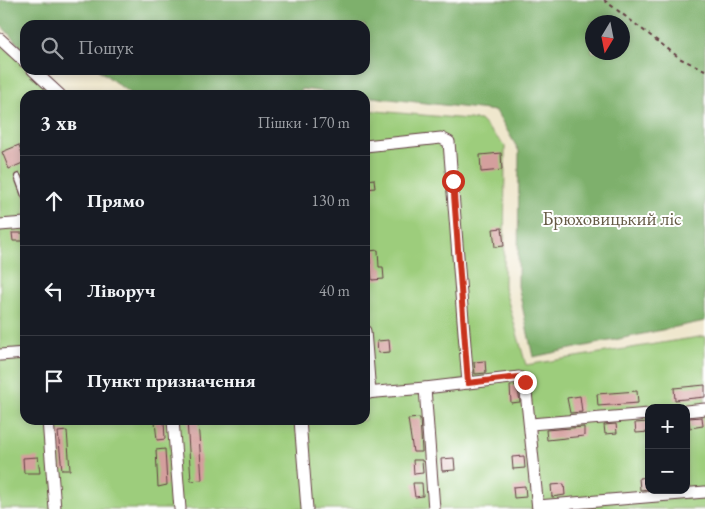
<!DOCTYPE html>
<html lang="uk">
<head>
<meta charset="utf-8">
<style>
  body { margin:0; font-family:"EB Garamond",serif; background:#242831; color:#f1f3f6 }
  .controls { position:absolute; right:15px; bottom:15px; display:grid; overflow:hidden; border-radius:10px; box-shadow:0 2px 8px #0003 }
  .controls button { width:45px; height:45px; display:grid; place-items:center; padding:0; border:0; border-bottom:1px solid #363941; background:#171b24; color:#f1f3f6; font:25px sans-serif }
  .compass { position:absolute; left:585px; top:15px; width:45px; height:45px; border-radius:50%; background:#171b24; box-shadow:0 2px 8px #0003; rotate:190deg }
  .stop { position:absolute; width:15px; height:15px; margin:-11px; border:4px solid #c8321e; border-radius:50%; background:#fff }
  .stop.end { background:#c8321e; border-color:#fff; box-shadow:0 1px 5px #0008 }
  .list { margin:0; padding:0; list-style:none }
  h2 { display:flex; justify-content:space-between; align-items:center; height:65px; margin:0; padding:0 20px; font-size:21px }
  h2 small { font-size:16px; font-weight:400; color:#9ea1a6 }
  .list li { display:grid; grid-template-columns:32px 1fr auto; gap:15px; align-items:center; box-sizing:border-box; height:90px; padding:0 20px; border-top:1px solid #363941 }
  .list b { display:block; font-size:19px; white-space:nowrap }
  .list em { font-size:16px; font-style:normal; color:#9ea1a6 }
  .icon { flex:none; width:28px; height:28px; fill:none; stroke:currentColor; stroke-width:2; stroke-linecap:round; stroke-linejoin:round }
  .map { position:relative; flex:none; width:705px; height:509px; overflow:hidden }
  .search { position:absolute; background:#171b24; box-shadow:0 2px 8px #0003; left:20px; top:20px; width:350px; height:55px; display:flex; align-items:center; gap:12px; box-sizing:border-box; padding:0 18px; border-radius:15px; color:#9ea1a6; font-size:19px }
  .panel { position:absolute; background:#171b24; box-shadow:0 2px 8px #0003; left:20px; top:90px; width:350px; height:335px; border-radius:15px }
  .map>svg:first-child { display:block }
  .green { fill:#9dcd7c; stroke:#747654; fill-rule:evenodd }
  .forest { fill:#7eb06c; stroke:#64684c; fill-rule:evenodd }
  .building { fill:#d49f9d }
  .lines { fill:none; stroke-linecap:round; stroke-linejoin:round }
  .service-casing { stroke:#633d43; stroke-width:8 }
  .minor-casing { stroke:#633d43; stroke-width:13 }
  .path { stroke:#633d43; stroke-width:2; stroke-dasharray:4 4; stroke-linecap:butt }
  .service { stroke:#fff; stroke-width:5.5 }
  .minor { stroke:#fff; stroke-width:11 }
  .route { stroke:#c8321e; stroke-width:6 }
  .labels { text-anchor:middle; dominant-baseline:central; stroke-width:4; stroke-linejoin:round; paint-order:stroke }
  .park-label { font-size:19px; fill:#675c47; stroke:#fff }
</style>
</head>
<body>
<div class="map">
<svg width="705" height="509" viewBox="0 0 705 509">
  <rect width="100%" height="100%" fill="#fff"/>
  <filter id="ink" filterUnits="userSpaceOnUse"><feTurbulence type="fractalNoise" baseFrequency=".02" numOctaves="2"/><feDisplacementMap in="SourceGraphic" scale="10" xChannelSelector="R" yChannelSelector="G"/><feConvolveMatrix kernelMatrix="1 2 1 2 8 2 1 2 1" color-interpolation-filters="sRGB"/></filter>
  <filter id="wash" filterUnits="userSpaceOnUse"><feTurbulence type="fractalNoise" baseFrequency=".0096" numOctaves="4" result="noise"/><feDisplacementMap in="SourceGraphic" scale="20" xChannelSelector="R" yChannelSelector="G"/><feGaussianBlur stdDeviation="1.12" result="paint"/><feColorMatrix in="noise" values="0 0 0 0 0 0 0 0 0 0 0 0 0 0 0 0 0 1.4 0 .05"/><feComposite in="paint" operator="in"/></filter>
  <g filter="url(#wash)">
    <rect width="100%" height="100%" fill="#efe7cd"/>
    <!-- green -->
    <path class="green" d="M0 43 25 66V70H30L57 95H25V420H365V110L480 120 505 146 504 287 526 365 705 336V509H0ZM649 408H686V490H649Z"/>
    <!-- forest -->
    <path class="forest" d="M0 0H705V321L533 357 518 286 519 151 496 111 301 89V95H132L99 70H365V25H25V52L0 24ZM592 22H622V52H592Z"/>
    <g id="blocks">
      <!-- building -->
      <g class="building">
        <polygon points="19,145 25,162 9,169 2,152"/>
        <polygon points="501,153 502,170 481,172 480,155"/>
        <polygon points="374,179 375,188 366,189 366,180"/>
        <polygon points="502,228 504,246 495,247 493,229"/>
        <polygon points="12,233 23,233 23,241 13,241"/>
        <polygon points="378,250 379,267 383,267 384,279 372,280 369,251"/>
        <polygon points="389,340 390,352 378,353 377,341"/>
        <polygon points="485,361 486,373 475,374 474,362"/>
        <polygon points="517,385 520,402 511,403 510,386"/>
        <polygon points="705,385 705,397 675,400 674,388"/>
        <polygon points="637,391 638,403 598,406 597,394"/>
        <polygon points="580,396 582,412 570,413 567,398"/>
        <polygon points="702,417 703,426 690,428 689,418"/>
        <polygon points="420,418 422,452 413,452 408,419"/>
        <polygon points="187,420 198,420 202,480 191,481"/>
        <polygon points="164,421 165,439 157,440 155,422"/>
        <polygon points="648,422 649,432 636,433 635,423"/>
        <polygon points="616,424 617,433 605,434 604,425"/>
        <polygon points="584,427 584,436 547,440 546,430"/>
        <polygon points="67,431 70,470 62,470 58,432"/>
        <polygon points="165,449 167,485 158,487 156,450"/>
        <polygon points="524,456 525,468 513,469 512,457"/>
        <polygon points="38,457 40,473 24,473 23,458"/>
        <polygon points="454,458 455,470 442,471 441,459"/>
        <polygon points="413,460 422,460 423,473 414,474"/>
        <polygon points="649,477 649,489 640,490 639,478"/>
        <polygon points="413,483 422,483 423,496 415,497"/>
        <polygon points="564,484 565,495 552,497 551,485"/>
        <polygon points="525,486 526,497 514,498 513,487"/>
      </g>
    </g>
  </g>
  <g filter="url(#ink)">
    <use href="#blocks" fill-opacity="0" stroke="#633d43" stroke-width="1"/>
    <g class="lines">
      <defs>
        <polyline id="service" points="18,177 25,196"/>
        <g id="minor">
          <polyline points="0,39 25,62"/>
          <polyline points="33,70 60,95"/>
          <polyline points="365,146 441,138 449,142 468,383"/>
          <polyline points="0,225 25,223"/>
          <polyline points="365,331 370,393"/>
          <polyline points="0,355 25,353"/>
          <polyline points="425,388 519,377 525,382 538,509"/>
          <polyline points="365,393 425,388 434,509"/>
          <polyline points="686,411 705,409"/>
          <polyline points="48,420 55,509"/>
          <polyline points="173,420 180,509"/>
          <polyline points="300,420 307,509"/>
          <polyline points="531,424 649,414"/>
          <polyline points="538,506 705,492"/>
        </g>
      </defs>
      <!-- service casing -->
      <use href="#service" class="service-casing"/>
      <!-- minor casing -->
      <use href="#minor" class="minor-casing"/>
      <!-- path -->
      <polyline class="path" points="604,0 681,59 705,70"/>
      <!-- service -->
      <use href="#service" class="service"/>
      <!-- minor -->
      <use href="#minor" class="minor"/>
    </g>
  </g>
  <g class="lines" filter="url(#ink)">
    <!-- route -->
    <polyline class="route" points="453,181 468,383 519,377 525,382"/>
  </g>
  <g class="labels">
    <!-- park labels -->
    <g class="park-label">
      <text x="612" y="218">Брюховицький ліс</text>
    </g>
  </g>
</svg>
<div class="controls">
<button>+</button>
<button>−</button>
</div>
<svg class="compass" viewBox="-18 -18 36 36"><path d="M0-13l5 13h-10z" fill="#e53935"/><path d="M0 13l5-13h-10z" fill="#9ea1a6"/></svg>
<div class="stop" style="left:453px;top:181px"></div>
<div class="stop end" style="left:525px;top:382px"></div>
<div class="search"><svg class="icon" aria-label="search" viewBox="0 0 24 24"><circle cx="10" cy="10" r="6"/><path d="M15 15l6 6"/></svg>Пошук</div>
<section class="panel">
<h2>3 хв<small>Пішки · 170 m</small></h2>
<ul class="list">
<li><svg class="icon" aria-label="ahead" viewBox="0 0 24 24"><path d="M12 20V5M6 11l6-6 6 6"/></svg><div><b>Прямо</b></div><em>130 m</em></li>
<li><svg class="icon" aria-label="left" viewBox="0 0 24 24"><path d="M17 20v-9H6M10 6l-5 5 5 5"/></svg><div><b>Ліворуч</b></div><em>40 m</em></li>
<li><svg class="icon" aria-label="arrive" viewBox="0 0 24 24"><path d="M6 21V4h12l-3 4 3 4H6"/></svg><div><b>Пункт призначення</b></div></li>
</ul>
</section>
</div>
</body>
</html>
